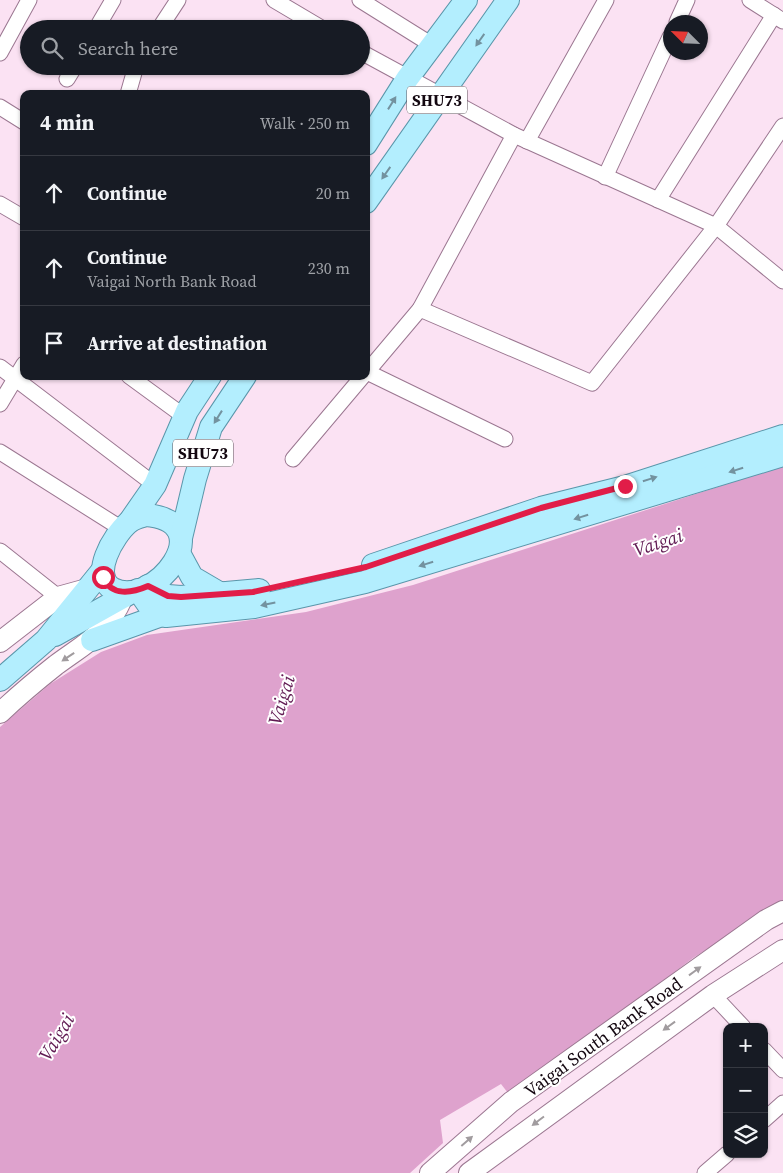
<!DOCTYPE html>
<html lang="en">
<head>
<meta charset="utf-8">
<style>
  body { margin:0; font-family:"Source Serif 4",serif; background:#242831; color:#f1f3f6 }
  .controls { position:absolute; right:15px; bottom:15px; display:grid; overflow:hidden; border-radius:10px; box-shadow:0 1px 4px #0004 }
  .controls button { width:45px; height:45px; display:grid; place-items:center; padding:0; border:0; border-bottom:1px solid #363941; background:#171b24; color:#f1f3f6; font:25px sans-serif }
  .compass { position:absolute; left:663px; top:15px; width:45px; height:45px; border-radius:50%; background:#171b24; box-shadow:0 1px 4px #0004; rotate:294deg }
  .stop { position:absolute; width:15px; height:15px; margin:-11px; border:4px solid #e11d48; border-radius:50%; background:#fff }
  .stop.end { background:#e11d48; border-color:#fff; box-shadow:0 1px 5px #0008 }
  .list { margin:0; padding:0; list-style:none }
  h2 { display:flex; justify-content:space-between; align-items:center; height:65px; margin:0; padding:0 20px; font-size:21px }
  h2 small { font-size:16px; font-weight:400; color:#9ea1a6 }
  .list li { display:grid; grid-template-columns:32px 1fr auto; gap:15px; align-items:center; box-sizing:border-box; height:75px; padding:0 20px; border-top:1px solid #363941 }
  .list b { display:block; font-size:19px; white-space:nowrap }
  .list p { margin:0; font-size:16px; white-space:nowrap; color:#9ea1a6 }
  .list em { font-size:16px; font-style:normal; color:#9ea1a6 }
  .icon { flex:none; width:28px; height:28px; fill:none; stroke:currentColor; stroke-width:2; stroke-linecap:round; stroke-linejoin:round }
  .map { position:relative; flex:none; width:783px; height:1173px; overflow:hidden }
  .search { position:absolute; background:#171b24; box-shadow:0 1px 4px #0004; left:20px; top:20px; width:350px; height:55px; display:flex; align-items:center; gap:12px; box-sizing:border-box; padding:0 18px; border-radius:28px; color:#9ea1a6; font-size:19px }
  .panel { position:absolute; background:#171b24; box-shadow:0 1px 4px #0004; left:20px; top:90px; width:350px; height:290px; border-radius:10px }
  .map>svg:first-child { display:block }
  .water { fill:#dea2cd }
  .lines { fill:none; stroke-linecap:round; stroke-linejoin:round }
  .street-casing { stroke:#9b7791; stroke-width:17 }
  .secondary-casing { stroke:#9b7791; stroke-width:22 }
  .primary-casing { stroke:#5a96aa; stroke-width:24 }
  .street { stroke:#fff; stroke-width:15 }
  .secondary { stroke:#fff; stroke-width:20 }
  .primary { stroke:#b3eefe; stroke-width:22 }
  .oneway { fill:#73929f }
  .oneway2 { fill:#a19c9f }
  .route { stroke:#e11d48; stroke-width:6 }
  .labels { text-anchor:middle; dominant-baseline:central; stroke-width:4; stroke-linejoin:round; paint-order:stroke }
  .shield { fill:#fff; stroke:#5a5158; stroke-width:1 }
  .shield-label { font-size:16px; font-weight:bold; fill:#130710 }
  .street-label { font-size:18px; fill:#130710; stroke:#fff }
  .water-label { font-size:19px; font-style:italic; fill:#611b53; stroke:#fff }
</style>
</head>
<body>
<div class="map">
<svg width="783" height="1173" viewBox="0 0 783 1173">
  <rect width="100%" height="100%" fill="#fbe2f3"/>
  <!-- water -->
  <polygon class="water" points="783,466 783,901 693,958 619,1014 508,1093 501,1084 440,1120 443,1143 410,1173 0,1173 0,727 50,684 101,652 147,635 306,612 413,585"/>
  <g class="lines">
    <defs>
      <g id="street">
        <polyline points="274,0 323,29"/>
        <polyline points="360,0 432,45"/>
        <polyline points="750,0 783,21"/>
        <polyline points="677,22 687,0"/>
        <polyline points="96,29 113,0"/>
        <polyline points="159,29 178,0"/>
        <polyline points="361,52 514,135 716,226 783,281"/>
        <polyline points="0,53 29,0"/>
        <polyline points="67,79 75,66"/>
        <polyline points="128,94 136,66"/>
        <polyline points="0,107 24,122"/>
        <polyline points="527,141 606,0"/>
        <polyline points="605,177 670,37"/>
        <polyline points="658,200 774,15"/>
        <polyline points="0,204 24,218"/>
        <polyline points="420,309 592,383 716,226 783,126"/>
        <polyline points="0,367 155,485"/>
        <polyline points="367,372 505,439"/>
        <polyline points="366,373 420,309 514,135"/>
        <polyline points="129,376 185,417"/>
        <polyline points="0,404 24,364"/>
        <polyline points="0,452 122,529"/>
        <polyline points="293,459 363,376"/>
        <polyline points="0,551 58,597"/>
        <polyline points="713,995 743,1027"/>
        <polyline points="764,1050 783,1070"/>
        <polyline points="764,1120 783,1103"/>
        <polyline points="705,1173 727,1154"/>
      </g>
      <g id="secondary">
        <polyline points="0,642 58,597 87,589"/>
        <path d="M0 713C18 696 37 680 56 665 87 642 107 634 123 597"/>
        <polyline points="430,1173 511,1102 766,920 783,911"/>
        <polyline points="469,1173 713,995 783,950"/>
      </g>
      <g id="primary">
        <polyline points="366,144 407,79 466,0"/>
        <polyline points="366,202 508,0"/>
        <path d="M146 515C223 522 154 610 113 589 89 576 114 535 128 523 133 518 139 517 146 515Z"/>
        <polyline points="130,521 155,485 187,411 210,376"/>
        <polyline points="181,538 195,479 211,427 245,376"/>
        <polyline points="179,553 192,577 221,594"/>
        <polyline points="373,565 541,508 625,487 783,436"/>
        <polyline points="148,586 168,596 181,597 259,590"/>
        <polyline points="138,590 154,613 166,616 254,607 365,582 783,455"/>
        <polyline points="55,635 132,592"/>
        <polyline points="92,640 162,615"/>
        <polyline points="0,680 46,640 102,571"/>
      </g>
    </defs>
    <!-- street casing -->
    <use href="#street" class="street-casing"/>
    <!-- secondary casing -->
    <use href="#secondary" class="secondary-casing"/>
    <!-- primary casing -->
    <use href="#primary" class="primary-casing"/>
    <!-- street -->
    <use href="#street" class="street"/>
    <!-- secondary -->
    <use href="#secondary" class="secondary"/>
    <!-- primary -->
    <use href="#primary" class="primary"/>
  </g>
  <!-- one-way arrows -->
  <defs><path id="oneway-solid" d="M-6-.8H1V-3.2L6.5 0L1 3.2V.8H-6Z" transform="scale(1.25)"/></defs>
  <g class="oneway">
    <use href="#oneway-solid" transform="translate(480 40) rotate(125)"/>
    <use href="#oneway-solid" transform="translate(392 103) rotate(-58)"/>
    <use href="#oneway-solid" transform="translate(386 173) rotate(125)"/>
    <use href="#oneway-solid" transform="translate(218 417) rotate(122)"/>
    <use href="#oneway-solid" transform="translate(736 470) rotate(163)"/>
    <use href="#oneway-solid" transform="translate(650 479) rotate(-18)"/>
    <use href="#oneway-solid" transform="translate(581 517) rotate(163)"/>
    <use href="#oneway-solid" transform="translate(426 564) rotate(163)"/>
    <use href="#oneway-solid" transform="translate(268 604) rotate(168)"/>
  </g>
  <g class="oneway2">
    <use href="#oneway-solid" transform="translate(68 657) rotate(146)"/>
    <use href="#oneway-solid" transform="translate(695 971) rotate(-36)"/>
    <use href="#oneway-solid" transform="translate(669 1026) rotate(144)"/>
    <use href="#oneway-solid" transform="translate(538 1121) rotate(143)"/>
    <use href="#oneway-solid" transform="translate(467 1141) rotate(-41)"/>
  </g>
  <g class="lines">
    <!-- route -->
    <path class="route" d="M103 577C111 597 132 593 148 586L168 596 181 597 253 592 366 567 541 508 625 486"/>
  </g>
  <g class="labels">
    <!-- shield labels -->
    <g class="shield">
      <rect x="407" y="86.5" width="60" height="27" rx="4"/>
      <rect x="173" y="439.5" width="60" height="27" rx="4"/>
    </g>
    <g class="shield-label">
      <text x="437" y="100">SHU73</text>
      <text x="203" y="453">SHU73</text>
    </g>
    <!-- street labels -->
    <g class="street-label">
      <text transform="translate(603 1037) rotate(-36)">Vaigai South Bank Road</text>
    </g>
    <!-- water labels -->
    <g class="water-label">
      <text transform="translate(658 542) rotate(-18)">Vaigai</text>
      <text transform="translate(281 700) rotate(-73)">Vaigai</text>
      <text transform="translate(56 1037) rotate(-59)">Vaigai</text>
    </g>
  </g>
</svg>
<div class="controls">
<button>+</button>
<button>−</button>
<button><svg class="icon" aria-label="layers" viewBox="0 0 24 24"><path d="M12 4l9 5-9 5-9-5zM3 14l9 5 9-5"/></svg></button>
</div>
<svg class="compass" viewBox="-18 -18 36 36"><path d="M0-13l5 13h-10z" fill="#e53935"/><path d="M0 13l5-13h-10z" fill="#9ea1a6"/></svg>
<div class="stop" style="left:103px;top:577px"></div>
<div class="stop end" style="left:625px;top:486px"></div>
<div class="search"><svg class="icon" aria-label="search" viewBox="0 0 24 24"><circle cx="10" cy="10" r="6"/><path d="M15 15l6 6"/></svg>Search here</div>
<section class="panel">
<h2>4 min<small>Walk · 250 m</small></h2>
<ul class="list">
<li><svg class="icon" aria-label="ahead" viewBox="0 0 24 24"><path d="M12 20V5M6 11l6-6 6 6"/></svg><div><b>Continue</b></div><em>20 m</em></li>
<li><svg class="icon" aria-label="ahead" viewBox="0 0 24 24"><path d="M12 20V5M6 11l6-6 6 6"/></svg><div><b>Continue</b><p>Vaigai North Bank Road</p></div><em>230 m</em></li>
<li><svg class="icon" aria-label="arrive" viewBox="0 0 24 24"><path d="M6 21V4h12l-3 4 3 4H6"/></svg><div><b>Arrive at destination</b></div></li>
</ul>
</section>
</div>
</body>
</html>
